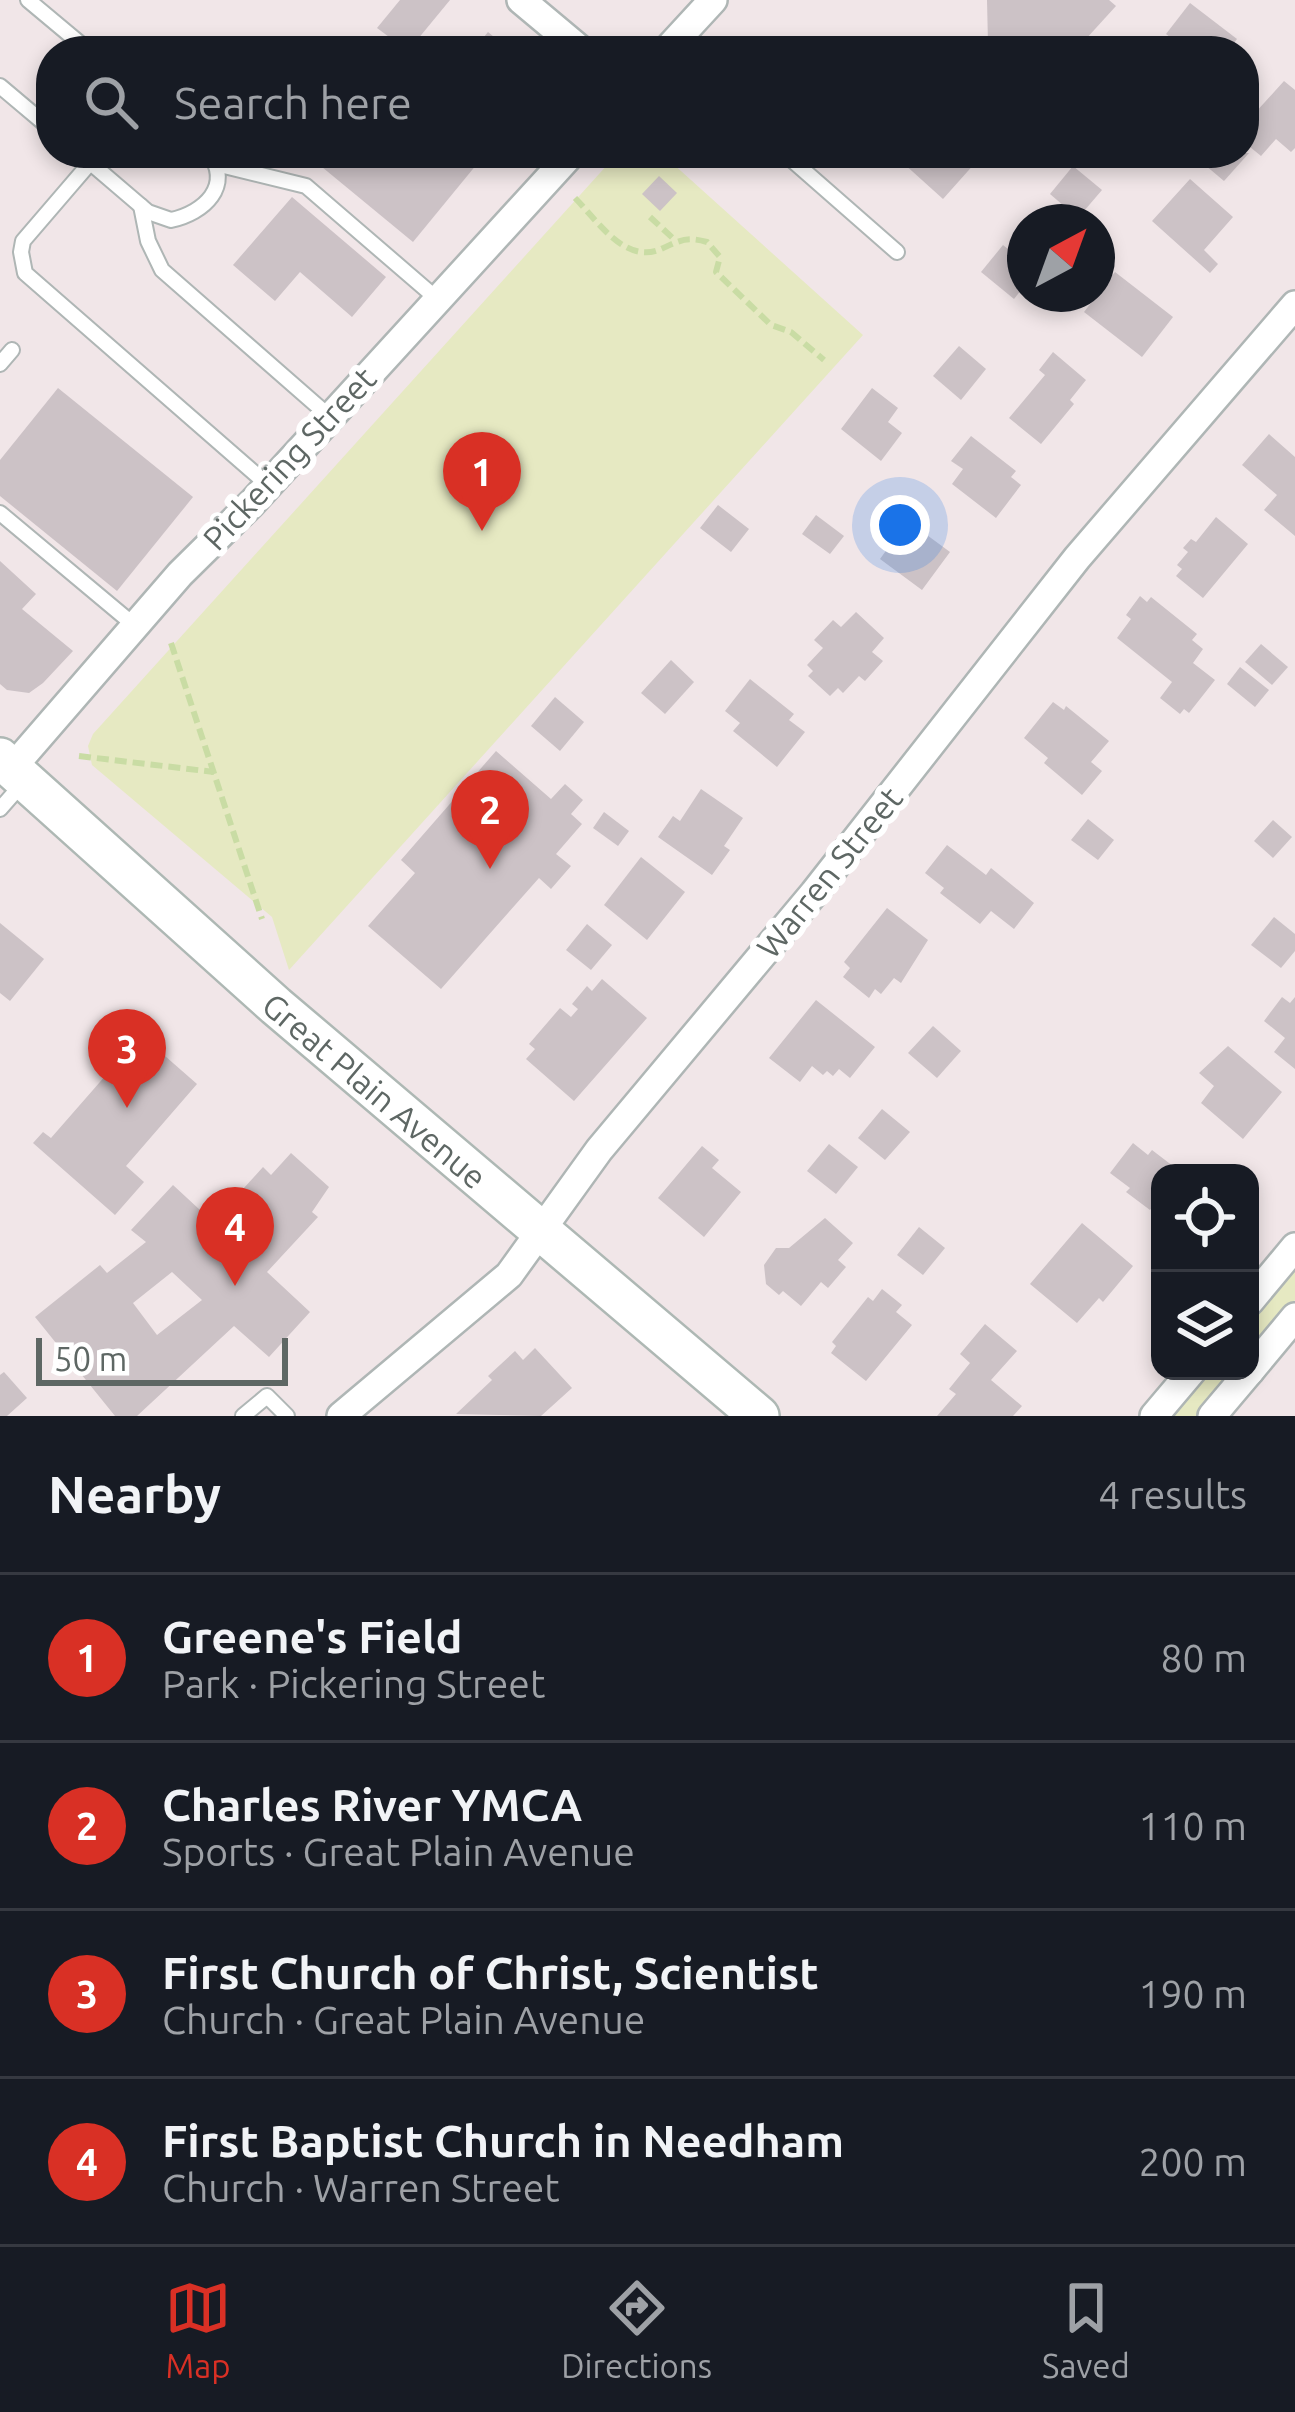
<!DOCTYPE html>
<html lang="en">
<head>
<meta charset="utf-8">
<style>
  body { margin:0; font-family:Ubuntu,sans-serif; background:#242831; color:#f1f3f6 }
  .controls { position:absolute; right:36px; bottom:36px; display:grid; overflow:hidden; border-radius:24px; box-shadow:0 6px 18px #0003 }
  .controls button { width:108px; height:108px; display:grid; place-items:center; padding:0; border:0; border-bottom:3px solid #363941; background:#171b24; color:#f1f3f6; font:60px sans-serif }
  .compass { position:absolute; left:1007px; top:204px; width:108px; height:108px; border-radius:50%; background:#171b24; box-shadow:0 6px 18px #0003; rotate:41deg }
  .scale { position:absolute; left:36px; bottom:30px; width:252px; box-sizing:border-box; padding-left:12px; border:6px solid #5e6764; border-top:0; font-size:33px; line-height:42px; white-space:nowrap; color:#5e6764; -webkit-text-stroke:9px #fff; paint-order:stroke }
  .you { position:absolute; left:900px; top:525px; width:42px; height:42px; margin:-30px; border:9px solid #fff; border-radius:50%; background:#1a73e8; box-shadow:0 0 0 18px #1a73e833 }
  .badge { display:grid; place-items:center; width:78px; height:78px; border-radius:50%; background:#d93025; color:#fff; font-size:39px; font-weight:700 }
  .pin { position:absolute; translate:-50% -99px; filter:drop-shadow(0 3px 6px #0008) }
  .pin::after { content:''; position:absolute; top:63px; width:42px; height:36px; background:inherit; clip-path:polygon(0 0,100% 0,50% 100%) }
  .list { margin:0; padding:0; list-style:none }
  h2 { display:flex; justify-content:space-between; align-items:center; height:156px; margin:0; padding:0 48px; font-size:51px }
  h2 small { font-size:39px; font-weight:400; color:#9ea1a6 }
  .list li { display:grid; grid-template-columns:78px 1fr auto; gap:36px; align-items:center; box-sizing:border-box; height:168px; padding:0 48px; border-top:3px solid #363941 }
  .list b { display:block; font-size:45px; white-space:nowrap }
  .list p { margin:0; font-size:39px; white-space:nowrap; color:#9ea1a6 }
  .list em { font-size:39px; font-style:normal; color:#9ea1a6 }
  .icon { flex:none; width:66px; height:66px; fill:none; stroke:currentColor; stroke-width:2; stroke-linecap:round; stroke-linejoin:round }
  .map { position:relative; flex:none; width:1295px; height:1416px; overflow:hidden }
  .search { position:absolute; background:#171b24; box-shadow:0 6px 18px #0003; left:36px; right:36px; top:36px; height:132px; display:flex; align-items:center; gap:30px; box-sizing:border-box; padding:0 42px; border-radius:48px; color:#9ea1a6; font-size:45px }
  .sheet { height:828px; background:#171b24 }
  nav { display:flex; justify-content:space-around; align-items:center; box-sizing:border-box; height:168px; border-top:3px solid #363941; background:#171b24; font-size:33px; color:#9ea1a6 }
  nav a { display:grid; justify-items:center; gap:6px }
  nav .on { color:#d93025 }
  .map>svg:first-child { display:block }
  .green { fill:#e6e9c2 }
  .building { fill:#ccc2c6; fill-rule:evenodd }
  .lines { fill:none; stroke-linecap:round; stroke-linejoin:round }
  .service-casing { stroke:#afb6b5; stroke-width:18 }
  .minor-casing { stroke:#afb6b5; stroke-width:32 }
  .secondary-casing { stroke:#aeb8b4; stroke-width:44 }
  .path { stroke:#c9dca4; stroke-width:6; stroke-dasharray:12 6; stroke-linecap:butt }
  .service { stroke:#fff; stroke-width:14 }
  .minor { stroke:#fff; stroke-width:27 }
  .secondary { stroke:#fff; stroke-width:39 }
  .labels { text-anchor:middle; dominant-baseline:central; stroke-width:12; stroke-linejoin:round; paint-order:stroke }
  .street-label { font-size:33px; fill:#5e6764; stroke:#fff }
</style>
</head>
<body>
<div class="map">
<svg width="1295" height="1416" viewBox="0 0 1295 1416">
  <rect width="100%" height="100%" fill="#f1e6e8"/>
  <!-- green -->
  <g class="green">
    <polygon points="618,153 661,153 863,335 289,970 272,917 92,765 88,746 93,734"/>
    <polygon points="1295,1268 1295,1300 1250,1354 1250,1322"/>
    <polygon points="1209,1371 1236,1371 1199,1416 1171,1416"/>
  </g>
  <!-- building -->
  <g class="building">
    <polygon points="400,0 450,0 408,51 377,28"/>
    <polygon points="987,0 1109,0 1116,6 1075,51 996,51 988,44"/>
    <polygon points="1190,3 1237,39 1228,51 1188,51 1166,34"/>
    <polygon points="488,32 511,51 475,48"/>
    <polygon points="1284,81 1295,90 1295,148 1291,152 1276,139 1261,156 1244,142 1244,125"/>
    <polygon points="305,153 486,153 413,242"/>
    <polygon points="892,153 984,153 943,199"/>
    <polygon points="1205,153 1249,153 1224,181 1199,160"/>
    <polygon points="1073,166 1102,190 1078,218 1050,194"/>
    <polygon points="659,176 677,193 660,211 642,194"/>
    <polygon points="1190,179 1233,217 1204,250 1218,264 1210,273 1152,221"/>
    <polygon points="292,197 386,277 352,317 300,272 275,301 233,265"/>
    <polygon points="1003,245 1025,263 1025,285 1014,299 981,272"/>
    <polygon points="1115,272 1173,317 1142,357 1084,312"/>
    <polygon points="959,346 986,369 961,400 933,376"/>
    <polygon points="1053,352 1086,380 1070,400 1074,404 1041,444 1009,418 1045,375 1039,370"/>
    <polygon points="58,388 193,497 117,591 0,496 0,460"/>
    <polygon points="872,388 898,408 888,422 902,433 881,461 841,429"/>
    <polygon points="1269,434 1295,457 1295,536 1264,510 1277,495 1242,465"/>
    <polygon points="971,436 1016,471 1011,477 1021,485 996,518 952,484 963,469 951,461"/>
    <polygon points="718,505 749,529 731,552 700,528"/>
    <polygon points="897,513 950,552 922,590 880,559 893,541 883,533"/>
    <polygon points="816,515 844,536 830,554 802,534"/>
    <polygon points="1216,517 1248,544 1203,598 1176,576 1182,569 1177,565 1188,552 1183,548 1191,539 1196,542"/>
    <polygon points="0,561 36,594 22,609 73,651 43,683 29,693 7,690 0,684"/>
    <polygon points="1140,596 1147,602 1151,597 1197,634 1192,640 1203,649 1193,663 1215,680 1189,713 1184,709 1180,714 1160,698 1172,682 1117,638 1131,619 1126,615"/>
    <polygon points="856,612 884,638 872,652 883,661 865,681 859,676 843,693 838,688 830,696 808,676 813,671 807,665 823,648 814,640 833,620 841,627"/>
    <polygon points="1261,644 1288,667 1272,685 1245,662"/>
    <polygon points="671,660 694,682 665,714 641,693"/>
    <polygon points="1240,667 1269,690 1255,707 1227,684"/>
    <polygon points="750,679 794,714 789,720 805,732 777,767 733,731 740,723 725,711"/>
    <polygon points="555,697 584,722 560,751 531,726"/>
    <polygon points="1053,702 1064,710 1066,706 1109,741 1091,762 1102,771 1082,795 1044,763 1048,758 1024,738"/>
    <polygon points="496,751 551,799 565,784 583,800 571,814 582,824 556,854 571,866 551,889 539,878 441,989 368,926 415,873 401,860"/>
    <polygon points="701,789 743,818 724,846 730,850 712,875 658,837 673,816 680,821"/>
    <polygon points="604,812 629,831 618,846 593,828"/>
    <polygon points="1088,819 1114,840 1098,860 1071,840"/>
    <polygon points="1273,820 1292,837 1273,858 1254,841"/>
    <polygon points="947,845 986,875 991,868 1034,903 1014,929 991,911 980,924 940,893 944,888 925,873"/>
    <polygon points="641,857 685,892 647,940 604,905"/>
    <polygon points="887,908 928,940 901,983 894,978 881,994 875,989 869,998 843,977 850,968 844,962"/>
    <polygon points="1274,917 1295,934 1295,951 1281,968 1251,945"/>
    <polygon points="0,923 44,959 10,1001 0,993"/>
    <polygon points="587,924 612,945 591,970 566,950"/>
    <polygon points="602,979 647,1018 574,1101 526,1059 535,1049 529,1044 560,1008 571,1017 578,1009 572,1004 587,986 592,991"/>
    <polygon points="1282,997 1290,1003 1295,997 1295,1069 1274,1052 1285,1038 1264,1021"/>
    <polygon points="816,1000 875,1047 850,1078 839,1069 833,1076 827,1071 823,1075 812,1066 800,1082 769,1058"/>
    <polygon points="933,1026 961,1051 937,1078 908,1053"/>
    <polygon points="141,1035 197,1084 126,1166 144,1182 115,1215 33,1143 43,1132 51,1138"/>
    <polygon points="1228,1046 1282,1092 1243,1139 1201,1103 1214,1086 1199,1073"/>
    <polygon points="882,1109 910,1132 885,1160 858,1138"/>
    <polygon points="1133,1143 1148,1155 1152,1150 1182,1173 1160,1173 1160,1207 1155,1204 1150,1210 1126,1192 1130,1188 1110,1173"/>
    <polygon points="829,1144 858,1167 836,1194 807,1171"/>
    <polygon points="702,1146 719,1160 712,1168 741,1192 704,1237 658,1198"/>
    <path d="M291 1153 329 1187 312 1212 318 1217 267 1272 310 1312 269 1357 234 1326 137 1416H115L35 1317 100 1265 107 1273 146 1242 131 1230 173 1185 213 1222 263 1167 271 1175ZM172 1272 202 1300 157 1335 133 1303Z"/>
    <polygon points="825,1218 853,1243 838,1260 846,1267 828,1288 821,1282 801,1306 783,1291 779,1295 766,1284 764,1265 776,1248 789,1248"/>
    <polygon points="1082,1223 1133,1266 1103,1302 1099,1298 1077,1323 1030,1284"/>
    <polygon points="919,1227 945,1248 923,1275 897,1255"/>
    <polygon points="882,1289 902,1305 896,1312 912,1325 866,1381 831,1353 836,1346 832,1342 868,1297 873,1301"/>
    <polygon points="985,1324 1017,1351 991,1380 1022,1406 1013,1416 937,1416 956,1394 949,1389 970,1363 960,1354"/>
    <polygon points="535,1348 572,1388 541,1416 456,1414 492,1380 488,1376 515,1351 523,1360"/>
    <polygon points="4,1372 27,1398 7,1416 0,1416 0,1375"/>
  </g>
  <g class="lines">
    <defs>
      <g id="service">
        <polyline points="28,0 89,51"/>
        <polyline points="0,86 51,129"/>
        <path d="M79 153 148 212 171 220C204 213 233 186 209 153"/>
        <polyline points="784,153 897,252"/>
        <polyline points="90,163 23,241 21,252 25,273 268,485"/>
        <polyline points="216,164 306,186 436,298"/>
        <polyline points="141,206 148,241 162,270 330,417"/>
        <polyline points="0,364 12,350"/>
        <polyline points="0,513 134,625"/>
        <polyline points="0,809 22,784"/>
        <polyline points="243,1416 267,1396 287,1416"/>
      </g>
      <g id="minor">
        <polyline points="521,0 582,51"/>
        <polyline points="666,51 713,0"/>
        <polyline points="12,768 180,574 252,503 572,153"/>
        <polyline points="1250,1301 1295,1247"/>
        <polyline points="1250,1371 1295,1317"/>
        <polyline points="341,1416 509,1275 599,1150 814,893 1077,558 1295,305"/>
        <polyline points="1154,1416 1192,1371"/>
        <polyline points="1212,1416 1250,1371"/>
      </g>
      <g id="secondary">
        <path id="s1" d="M0 758 276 1006 759 1416"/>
      </g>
    </defs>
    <!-- service casing -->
    <use href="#service" class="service-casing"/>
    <!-- minor casing -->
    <use href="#minor" class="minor-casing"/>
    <!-- secondary casing -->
    <use href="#secondary" class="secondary-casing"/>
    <!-- path -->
    <g class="path">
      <path d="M575 198C597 220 625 265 661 249 679 241 686 236 707 242L720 257 716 272 771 325 791 332 824 360"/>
      <polyline points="650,217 676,241"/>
      <polyline points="171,643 262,919"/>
      <polyline points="79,756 214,772"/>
    </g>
    <!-- service -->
    <use href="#service" class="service"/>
    <!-- minor -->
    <use href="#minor" class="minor"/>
    <!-- secondary -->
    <use href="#secondary" class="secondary"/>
  </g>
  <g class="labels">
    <!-- street labels -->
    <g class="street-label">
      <text transform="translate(289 458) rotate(-47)">Pickering Street</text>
      <text transform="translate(829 872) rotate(-51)">Warren Street</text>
      <text stroke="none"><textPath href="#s1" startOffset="501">Great Plain Avenue</textPath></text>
    </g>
  </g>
</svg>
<div class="controls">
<button><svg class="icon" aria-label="locate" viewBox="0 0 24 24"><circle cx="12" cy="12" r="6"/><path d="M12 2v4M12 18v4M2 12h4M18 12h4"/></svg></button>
<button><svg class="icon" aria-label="layers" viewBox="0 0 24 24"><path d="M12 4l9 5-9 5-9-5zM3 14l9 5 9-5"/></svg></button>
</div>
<svg class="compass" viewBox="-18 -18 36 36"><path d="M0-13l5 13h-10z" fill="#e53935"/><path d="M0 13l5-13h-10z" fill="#9ea1a6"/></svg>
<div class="scale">50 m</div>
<div class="you"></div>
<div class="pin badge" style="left:482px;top:531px">1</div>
<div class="pin badge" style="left:490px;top:869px">2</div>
<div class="pin badge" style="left:127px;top:1108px">3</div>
<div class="pin badge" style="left:235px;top:1286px">4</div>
<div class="search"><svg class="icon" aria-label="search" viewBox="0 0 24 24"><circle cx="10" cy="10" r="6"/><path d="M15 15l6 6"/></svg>Search here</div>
</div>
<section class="sheet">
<h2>Nearby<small>4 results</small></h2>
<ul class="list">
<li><span class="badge">1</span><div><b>Greene's Field</b><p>Park · Pickering Street</p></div><em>80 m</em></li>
<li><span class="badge">2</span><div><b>Charles River YMCA</b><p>Sports · Great Plain Avenue</p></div><em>110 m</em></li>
<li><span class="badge">3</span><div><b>First Church of Christ, Scientist</b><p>Church · Great Plain Avenue</p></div><em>190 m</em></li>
<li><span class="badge">4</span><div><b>First Baptist Church in Needham</b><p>Church · Warren Street</p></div><em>200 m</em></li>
</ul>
</section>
<nav>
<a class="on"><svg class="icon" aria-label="map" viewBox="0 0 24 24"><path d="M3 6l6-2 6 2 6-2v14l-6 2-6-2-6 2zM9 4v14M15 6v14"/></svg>Map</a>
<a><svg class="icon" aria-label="directions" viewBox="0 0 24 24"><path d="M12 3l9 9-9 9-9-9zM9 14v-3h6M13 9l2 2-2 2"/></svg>Directions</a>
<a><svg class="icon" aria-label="saved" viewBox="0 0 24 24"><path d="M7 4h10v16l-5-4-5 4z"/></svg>Saved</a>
</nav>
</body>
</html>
